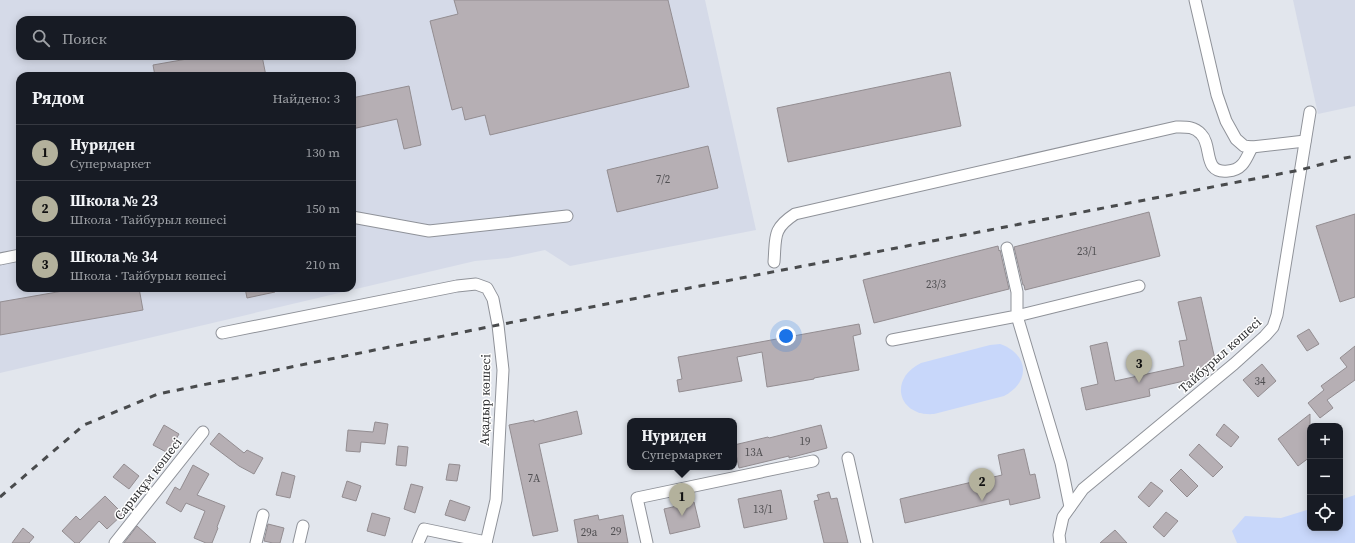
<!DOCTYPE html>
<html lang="ru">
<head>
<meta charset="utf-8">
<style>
  body { margin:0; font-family:"Source Serif 4",serif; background:#20242c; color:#f1f3f6 }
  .controls { position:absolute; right:12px; bottom:12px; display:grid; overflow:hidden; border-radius:8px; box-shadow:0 2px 10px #0003 }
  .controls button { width:36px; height:36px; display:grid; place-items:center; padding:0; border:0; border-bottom:1px solid #363941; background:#171b24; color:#f1f3f6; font:20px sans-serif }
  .you { position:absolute; left:786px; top:336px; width:14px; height:14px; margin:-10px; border:3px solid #fff; border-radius:50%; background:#1a73e8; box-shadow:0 0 0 6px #1a73e833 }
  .badge { display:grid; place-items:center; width:26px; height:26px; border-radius:50%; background:#b3b19c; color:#111; font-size:13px; font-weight:700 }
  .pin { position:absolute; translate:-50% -33px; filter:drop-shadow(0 1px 2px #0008) }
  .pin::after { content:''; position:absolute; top:21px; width:14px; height:12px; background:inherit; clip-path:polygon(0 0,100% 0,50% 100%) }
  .popup { position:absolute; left:627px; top:418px; width:110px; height:52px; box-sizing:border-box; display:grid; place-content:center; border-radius:8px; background:#171b24; filter:drop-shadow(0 1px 3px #0005); font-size:13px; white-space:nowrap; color:#9ea1a6 }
  .popup b { font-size:15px; color:#f1f3f6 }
  .popup::after { content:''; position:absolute; left:50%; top:100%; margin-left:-8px; border:8px solid transparent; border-top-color:#171b24 }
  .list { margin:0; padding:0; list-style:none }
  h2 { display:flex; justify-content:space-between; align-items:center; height:52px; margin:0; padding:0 16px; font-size:17px }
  h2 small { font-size:13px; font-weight:400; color:#9ea1a6 }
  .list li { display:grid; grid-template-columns:26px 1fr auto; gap:12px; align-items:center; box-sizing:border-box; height:56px; padding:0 16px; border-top:1px solid #363941 }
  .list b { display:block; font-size:15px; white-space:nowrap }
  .list p { margin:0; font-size:13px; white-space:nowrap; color:#9ea1a6 }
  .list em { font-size:13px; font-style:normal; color:#9ea1a6 }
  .icon { flex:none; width:22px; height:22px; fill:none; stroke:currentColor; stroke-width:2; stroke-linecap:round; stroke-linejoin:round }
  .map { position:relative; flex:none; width:1355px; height:543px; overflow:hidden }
  .search { position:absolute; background:#171b24; box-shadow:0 2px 10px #0003; left:16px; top:16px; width:340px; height:44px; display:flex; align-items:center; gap:10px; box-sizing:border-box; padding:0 14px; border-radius:12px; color:#9ea1a6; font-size:15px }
  .panel { position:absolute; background:#171b24; box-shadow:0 2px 10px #0003; left:16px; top:72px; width:340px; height:220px; border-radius:12px }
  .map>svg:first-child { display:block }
  .built { fill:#d5dae8; fill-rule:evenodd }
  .green { fill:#c8d7fa }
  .building { fill:#b6afb4; stroke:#938d91 }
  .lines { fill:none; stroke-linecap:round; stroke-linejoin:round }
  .minor-casing { stroke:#8f9299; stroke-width:13 }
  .minor { stroke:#fff; stroke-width:11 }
  .rail { stroke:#494b4d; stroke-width:3; stroke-dasharray:7 7; stroke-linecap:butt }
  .labels { text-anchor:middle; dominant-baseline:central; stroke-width:3; stroke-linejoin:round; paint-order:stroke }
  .number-label { font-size:11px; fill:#4f4e51 }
  .street-label { font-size:13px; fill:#2d2e30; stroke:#fff }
</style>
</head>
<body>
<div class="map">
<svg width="1355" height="543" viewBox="0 0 1355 543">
  <rect width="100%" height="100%" fill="#e2e6ed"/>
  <!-- built -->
  <g class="built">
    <path d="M0 0H705L756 230 570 266 545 250 508 258 475 261 0 373ZM20 20H352V56H20ZM20 76H352V288H20Z"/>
    <polygon points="1293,0 1355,0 1355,106 1318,114"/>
  </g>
  <!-- green -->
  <g class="green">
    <path d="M1000 344C1029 354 1031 382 1004 396L934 414C898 417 888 379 921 363L990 345Z"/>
    <polygon points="1355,495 1355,543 1237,543 1232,531 1245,516 1281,518 1310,509 1310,528 1340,528 1340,500"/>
  </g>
  <!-- building -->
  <g class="building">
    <polygon points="454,0 668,0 689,87 490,135 485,115 465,120 462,107 452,110 430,21 458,14"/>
    <polygon points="204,56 262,56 266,76 155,76 153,65"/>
    <polygon points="950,72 961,126 788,162 777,108"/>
    <polygon points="409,86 421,145 404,149 397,119 352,129 352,98"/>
    <polygon points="708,146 718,188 617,212 607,170"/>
    <polygon points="1149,212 1160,256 1025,290 1024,285 1023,285 1014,247"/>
    <polygon points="1355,214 1355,297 1340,302 1316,226"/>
    <polygon points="998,246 999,251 1000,250 1009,289 874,323 863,280"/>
    <polygon points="80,288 139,288 143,310 0,335 0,302"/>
    <polygon points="245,288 274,288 275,292 247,298"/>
    <polygon points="1201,297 1216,364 1208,366 1210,375 1149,389 1150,396 1086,410 1081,388 1098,384 1090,346 1107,342 1115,381 1184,366 1179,341 1187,340 1178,302"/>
    <polygon points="859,324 861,334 853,336 859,370 814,378 814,379 767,387 762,352 737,357 742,381 679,392 677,380 682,379 678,357"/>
    <polygon points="1309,329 1319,344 1307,351 1297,336"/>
    <polygon points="1355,346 1355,380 1327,400 1333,408 1320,418 1308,403 1324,390 1321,386 1347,367 1340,358"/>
    <polygon points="1262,364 1276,381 1258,397 1243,380"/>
    <polygon points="577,411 582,434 539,444 558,531 533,536 509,425 534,420 534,422"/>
    <polygon points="1310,414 1310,457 1298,466 1278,439"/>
    <polygon points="375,422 388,424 385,444 361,442 360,452 346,451 348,430 373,432"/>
    <polygon points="1224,424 1239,437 1231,447 1216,435"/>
    <polygon points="164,425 179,434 168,453 153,445"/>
    <polygon points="821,425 827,448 789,458 789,456 739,468 734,445 768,437 769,438"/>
    <polygon points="219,433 244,453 247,450 263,458 254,474 239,466 210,444"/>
    <polygon points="1199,444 1223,467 1213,477 1189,455"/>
    <polygon points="398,446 408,447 406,466 396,465"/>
    <polygon points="1024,449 1030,475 1035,474 1040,498 1010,505 1009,499 905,523 900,499 1002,475 998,455"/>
    <polygon points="124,464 139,476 129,489 113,477"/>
    <polygon points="449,464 460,465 457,481 446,480"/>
    <polygon points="193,465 209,474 197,495 225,506 217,527 218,528 212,543 206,543 194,538 205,511 186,503 181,512 166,503 175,487 180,490"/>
    <polygon points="1181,469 1198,486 1187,497 1170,480"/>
    <polygon points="282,472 295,476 290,498 276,495"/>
    <polygon points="347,481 361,486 356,501 342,497"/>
    <polygon points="1151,482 1163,491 1149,507 1138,497"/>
    <polygon points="411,484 423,487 415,513 404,509"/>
    <polygon points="781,490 787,519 744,528 738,499"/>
    <polygon points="829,492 831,499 837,498 848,543 824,543 814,501 819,500 817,495"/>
    <polygon points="105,496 123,514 107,529 99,521 79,543 75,543 62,531 76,516 80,520"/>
    <polygon points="450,500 470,507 465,521 445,515"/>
    <polygon points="694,502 700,527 670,534 664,509"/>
    <polygon points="1166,512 1178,521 1164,537 1153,527"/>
    <polygon points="372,513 390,518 385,536 367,531"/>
    <polygon points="598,515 599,520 623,515 628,543 578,543 574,520"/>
    <polygon points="268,524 284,528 280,543 273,543 264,541"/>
    <polygon points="137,526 156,543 124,543"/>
    <polygon points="23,528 34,537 29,543 12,543"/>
    <polygon points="1115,530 1127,543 1100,543"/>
  </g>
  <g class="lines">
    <defs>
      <g id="minor">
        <polyline points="1195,0 1217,95 1226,121 1236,139 1244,146 1252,147 1305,141"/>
        <polyline points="352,217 429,231 567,216"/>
        <polyline points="0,259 20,255"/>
        <path d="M774 262C776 237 772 229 795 214L1176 127C1185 127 1194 126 1201 134 1213 146 1202 174 1228 171 1243 170 1246 159 1252 147"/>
        <polyline points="222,333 457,286 476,284 487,288 493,299 498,325 503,370 500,424 496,500 486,543"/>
        <polyline points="892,340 1017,316 1017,292 1007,248"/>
        <polyline points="848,458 867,543"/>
        <polyline points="1070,507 1061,463 1017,316 1139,286"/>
        <polyline points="115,543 203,432"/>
        <polyline points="256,543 263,515"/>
        <polyline points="299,543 303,526"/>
        <polyline points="418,543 424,529 486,542"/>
        <polyline points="647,543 637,498 813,461"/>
        <polyline points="1060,543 1059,535 1063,517 1083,489 1234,364 1265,336 1273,327 1277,315 1310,112"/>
      </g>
    </defs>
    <!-- minor casing -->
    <use href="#minor" class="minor-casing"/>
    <!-- minor -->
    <use href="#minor" class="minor"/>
    <!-- rail -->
    <polyline class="rail" points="0,497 84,425 158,394 498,325 1300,170 1345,158 1355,156"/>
  </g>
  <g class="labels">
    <!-- number labels -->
    <g class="number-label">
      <text x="663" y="179">7/2</text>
      <text x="1087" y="251">23/1</text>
      <text x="936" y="284">23/3</text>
      <text x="1260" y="381">34</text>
      <text x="805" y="441">19</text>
      <text x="754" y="452">13А</text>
      <text x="534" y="478">7А</text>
      <text x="763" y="509">13/1</text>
      <text x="616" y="531">29</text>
      <text x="589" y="532">29а</text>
    </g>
    <!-- street labels -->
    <g class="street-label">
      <text transform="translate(1220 355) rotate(-42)">Тайбурыл көшесі</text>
      <text transform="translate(485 400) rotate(-89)">Ақадыр көшесі</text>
      <text transform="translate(148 479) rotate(-52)">Сарықұм көшесі</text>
    </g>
  </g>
</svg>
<div class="controls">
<button>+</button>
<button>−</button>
<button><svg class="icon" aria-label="locate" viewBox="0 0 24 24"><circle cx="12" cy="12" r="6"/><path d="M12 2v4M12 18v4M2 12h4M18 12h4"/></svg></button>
</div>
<div class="you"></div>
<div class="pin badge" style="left:682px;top:516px">1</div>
<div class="popup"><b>Нуриден</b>Супермаркет</div>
<div class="pin badge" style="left:982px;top:501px">2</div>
<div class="pin badge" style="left:1139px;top:383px">3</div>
<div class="search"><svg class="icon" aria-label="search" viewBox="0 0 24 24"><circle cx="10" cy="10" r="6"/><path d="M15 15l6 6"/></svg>Поиск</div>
<section class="panel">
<h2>Рядом<small>Найдено: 3</small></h2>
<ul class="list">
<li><span class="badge">1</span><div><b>Нуриден</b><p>Супермаркет</p></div><em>130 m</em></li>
<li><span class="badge">2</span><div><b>Школа № 23</b><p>Школа · Тайбурыл көшесі</p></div><em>150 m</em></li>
<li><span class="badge">3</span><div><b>Школа № 34</b><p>Школа · Тайбурыл көшесі</p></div><em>210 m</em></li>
</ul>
</section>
</div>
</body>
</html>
